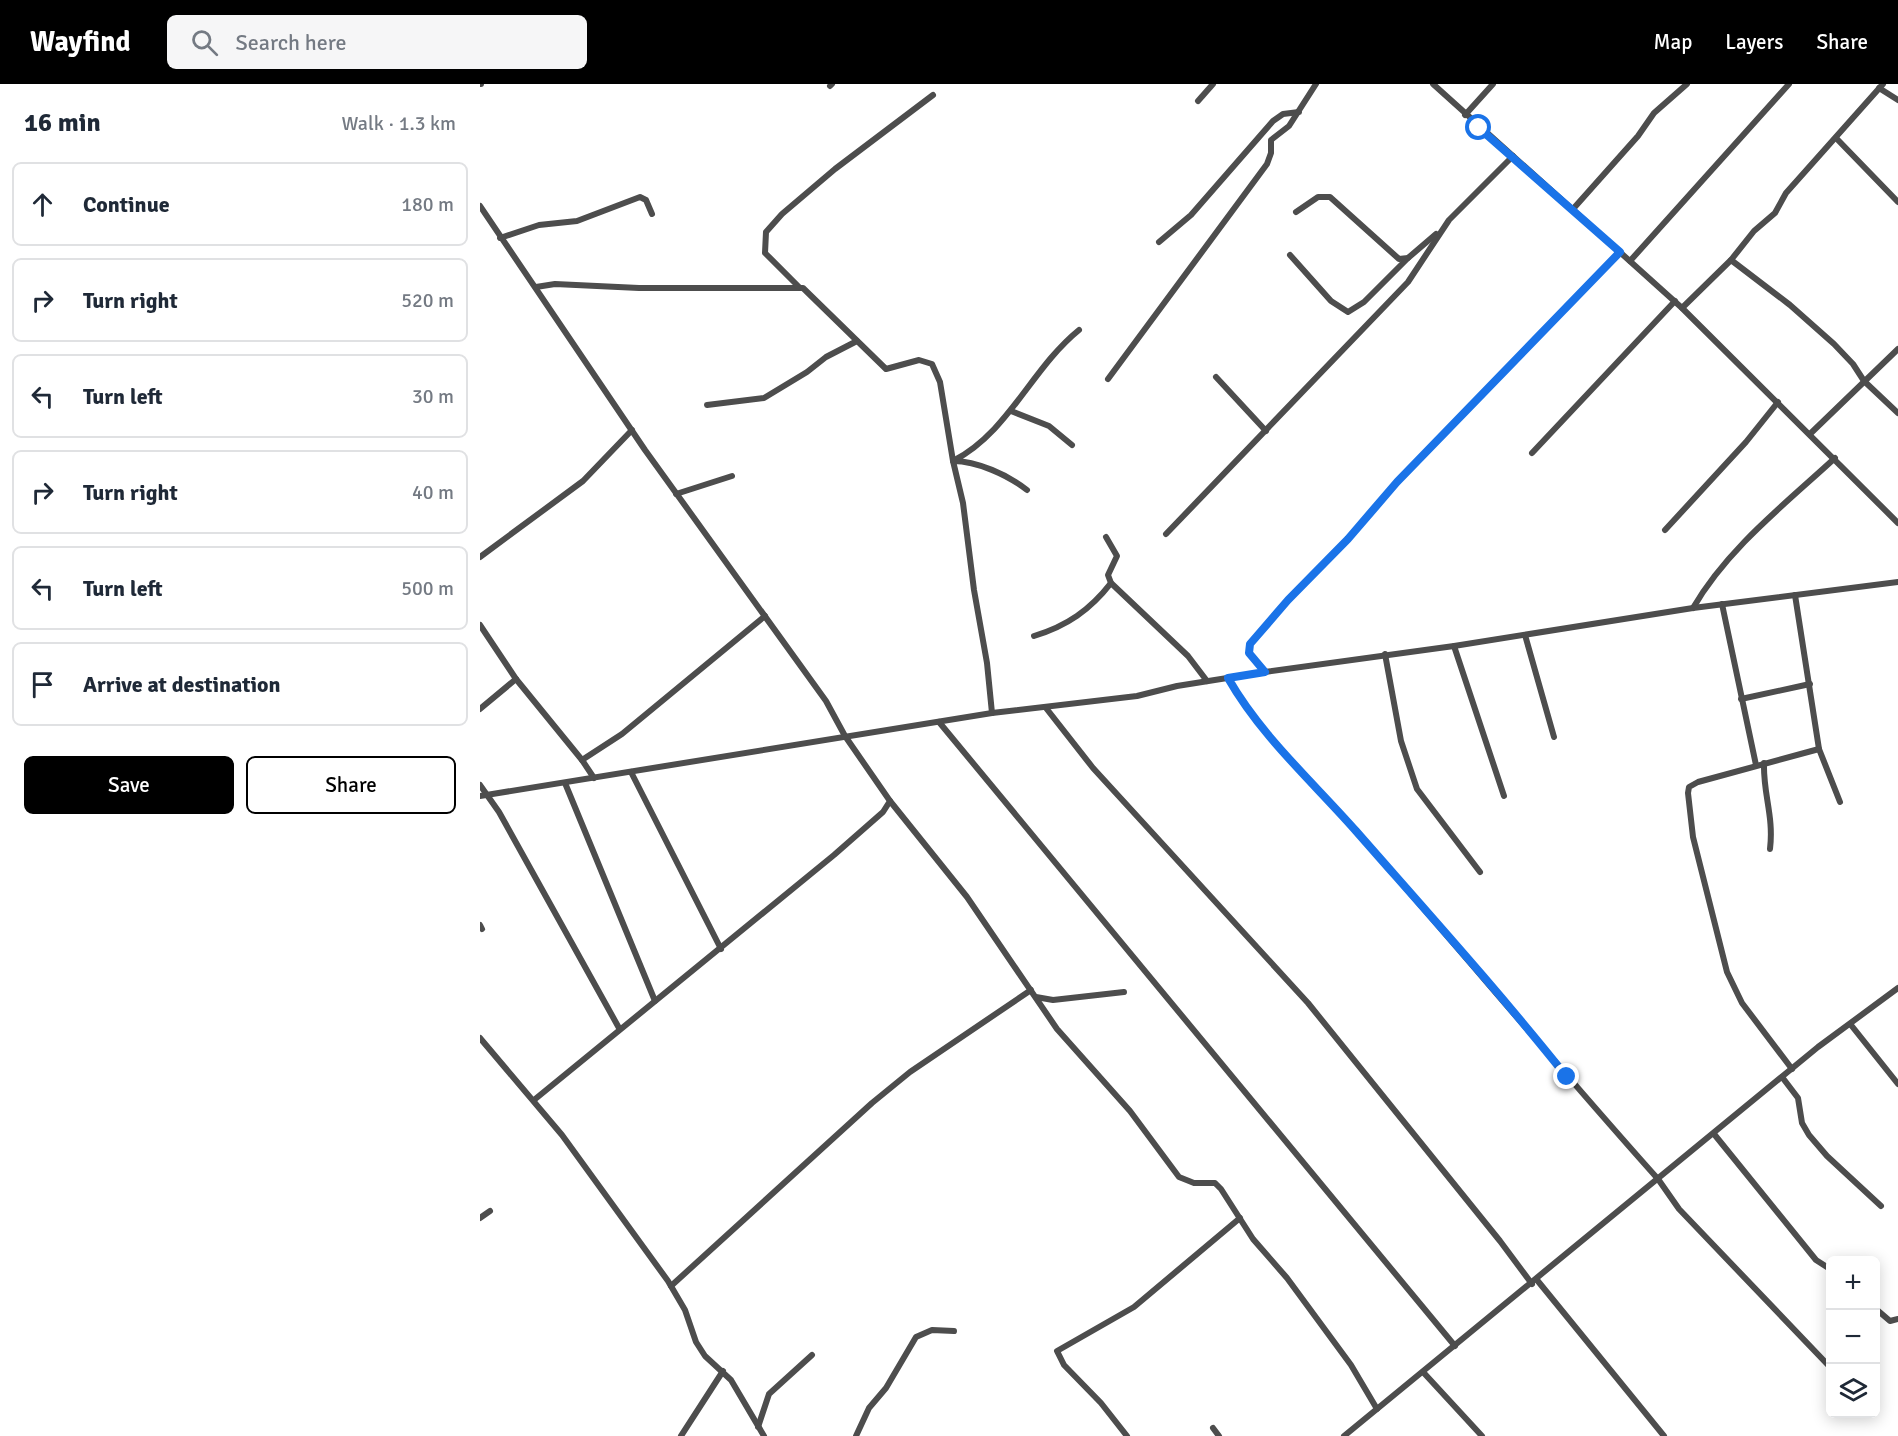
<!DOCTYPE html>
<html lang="en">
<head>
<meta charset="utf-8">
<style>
  body { margin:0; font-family:Signika,sans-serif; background:#f6f6f7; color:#1f2937 }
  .controls { position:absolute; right:18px; bottom:18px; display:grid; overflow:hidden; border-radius:9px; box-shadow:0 3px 15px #0003 }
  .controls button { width:54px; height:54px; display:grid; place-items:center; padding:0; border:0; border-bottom:2px solid #e0e1e3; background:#fff; color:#1f2937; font:30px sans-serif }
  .stop { position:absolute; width:18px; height:18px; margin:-14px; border:4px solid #1a73e8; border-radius:50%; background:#fff }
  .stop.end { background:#1a73e8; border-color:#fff; box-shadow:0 2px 6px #0008 }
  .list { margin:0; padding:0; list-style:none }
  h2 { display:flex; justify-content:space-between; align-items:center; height:78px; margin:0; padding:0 24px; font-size:26px }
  h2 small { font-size:20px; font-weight:400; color:#747a83 }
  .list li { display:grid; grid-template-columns:39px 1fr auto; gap:18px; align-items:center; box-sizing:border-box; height:84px; margin:0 12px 12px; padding:0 12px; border:2px solid #e0e1e3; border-radius:9px }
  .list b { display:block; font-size:22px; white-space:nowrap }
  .list em { font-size:20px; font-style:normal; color:#747a83 }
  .actions { display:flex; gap:12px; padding:18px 24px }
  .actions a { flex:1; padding:14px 0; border:2px solid #000; border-radius:9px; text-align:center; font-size:21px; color:#000 }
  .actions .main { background:#000; color:#fff }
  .icon { flex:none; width:33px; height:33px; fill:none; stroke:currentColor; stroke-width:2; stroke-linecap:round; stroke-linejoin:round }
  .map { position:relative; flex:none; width:1418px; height:1352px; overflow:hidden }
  header { display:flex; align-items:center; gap:36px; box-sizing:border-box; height:84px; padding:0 30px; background:#000; color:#fff }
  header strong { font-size:28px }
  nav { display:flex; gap:33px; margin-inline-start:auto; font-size:21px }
  .search { width:420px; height:54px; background:#f6f6f7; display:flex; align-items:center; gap:15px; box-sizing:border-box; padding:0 21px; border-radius:9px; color:#747a83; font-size:22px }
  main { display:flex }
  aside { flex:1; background:#fff }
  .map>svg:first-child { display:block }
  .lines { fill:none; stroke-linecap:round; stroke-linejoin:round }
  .minor { stroke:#4d4d4d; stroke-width:6 }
  .route { stroke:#1a73e8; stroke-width:8 }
</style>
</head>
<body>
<header>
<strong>Wayfind</strong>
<div class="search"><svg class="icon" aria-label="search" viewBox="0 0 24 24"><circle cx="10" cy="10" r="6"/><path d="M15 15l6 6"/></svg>Search here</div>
<nav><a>Map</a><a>Layers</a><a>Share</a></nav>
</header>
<main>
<aside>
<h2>16 min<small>Walk · 1.3 km</small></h2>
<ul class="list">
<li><svg class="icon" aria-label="ahead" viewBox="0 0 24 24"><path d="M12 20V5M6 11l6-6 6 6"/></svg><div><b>Continue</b></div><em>180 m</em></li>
<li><svg class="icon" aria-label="right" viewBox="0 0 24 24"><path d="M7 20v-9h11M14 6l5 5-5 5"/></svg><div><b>Turn right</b></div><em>520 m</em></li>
<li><svg class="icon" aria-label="left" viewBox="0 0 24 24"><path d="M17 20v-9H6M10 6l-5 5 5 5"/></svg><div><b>Turn left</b></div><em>30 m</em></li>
<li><svg class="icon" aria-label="right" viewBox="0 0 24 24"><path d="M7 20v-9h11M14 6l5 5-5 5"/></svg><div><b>Turn right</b></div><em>40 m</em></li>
<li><svg class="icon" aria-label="left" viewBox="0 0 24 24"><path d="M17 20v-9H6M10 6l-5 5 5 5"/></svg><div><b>Turn left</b></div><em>500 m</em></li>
<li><svg class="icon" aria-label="arrive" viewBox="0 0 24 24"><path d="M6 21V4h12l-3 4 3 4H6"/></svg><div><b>Arrive at destination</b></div></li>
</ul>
<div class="actions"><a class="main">Save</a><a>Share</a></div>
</aside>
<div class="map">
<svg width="1418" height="1352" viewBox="0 0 1418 1352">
  <rect width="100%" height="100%" fill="#fff"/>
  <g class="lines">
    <!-- minor -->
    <g class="minor">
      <polyline points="0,0 1,0"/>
      <polyline points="953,0 1202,224 1418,439"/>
      <polyline points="350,2 352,0"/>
      <polyline points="1399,4 1418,16"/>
      <polyline points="718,17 733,0"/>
      <polyline points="985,31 1013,0"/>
      <polyline points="1357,55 1418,118"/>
      <polyline points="0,122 165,366 346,617 365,652 410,717 403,728 354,771 54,1016"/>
      <polyline points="1093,125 1158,52 1174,29 1207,0"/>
      <polyline points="816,128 838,113 850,113 919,175 928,174 956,150"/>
      <polyline points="20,154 59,141 97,137 160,113 166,116 172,130"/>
      <polyline points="679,158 711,131 793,37 803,30 819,28"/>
      <polyline points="810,171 851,217 868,228 884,218 928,174"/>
      <polyline points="1251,176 1274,147 1295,129 1306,109 1403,0"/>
      <polyline points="1150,177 1309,0"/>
      <polyline points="56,203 75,200 159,204 323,204 406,285 439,276 452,280 460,298 473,377 483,419 494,506 507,579 512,629"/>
      <polyline points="319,203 285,169 286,148 302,130 355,85 453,11"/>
      <polyline points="1202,224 1251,176 1310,221 1354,260 1373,280 1384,297 1418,329"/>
      <polyline points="736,293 786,347"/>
      <polyline points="628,295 787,80 791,69 791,56 809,42 836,0"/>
      <polyline points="227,321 284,314 327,288 346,273 377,257"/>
      <polyline points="531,327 569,342 592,361"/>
      <polyline points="1331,349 1418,265"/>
      <polyline points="1052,369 1195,217"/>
      <path d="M547 406C528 391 497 377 473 377 529 348 551 285 599 246"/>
      <polyline points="196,410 252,392"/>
      <polyline points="1185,446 1266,358 1298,318"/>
      <polyline points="686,450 928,198 969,136 1033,72"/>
      <polyline points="626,453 637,472 628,491 631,499 708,572 727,597"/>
      <polyline points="0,473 103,397 152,346"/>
      <polyline points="1315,511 1339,665 1360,718"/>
      <polyline points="1242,520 1276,681"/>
      <path d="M1213 524C1247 465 1305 420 1355 374"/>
      <polyline points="0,541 36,595 102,676 114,694"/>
      <polyline points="1045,551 1074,653"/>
      <path d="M554 552C587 542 610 526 631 499"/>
      <polyline points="974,562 1024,712"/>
      <polyline points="905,570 921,657 937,705 1000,788"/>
      <polyline points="785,588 769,569 770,560 808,516 868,455 917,398 1140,168"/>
      <path d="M748 594C781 652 832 697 876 747 978 863 1076 981 1178 1095L1199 1125 1350 1283"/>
      <polyline points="1261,615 1330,600"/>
      <polyline points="566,624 613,684 828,919 1020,1157 1052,1200"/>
      <polyline points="0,625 36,595"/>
      <polyline points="459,638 975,1262"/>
      <polyline points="102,676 142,650 285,532"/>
      <path d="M1284 679C1283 710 1294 732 1290 765"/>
      <polyline points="151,688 241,865"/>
      <polyline points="85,699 175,917"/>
      <polyline points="0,701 19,728 139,944"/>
      <polyline points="0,712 512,629 657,612 697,602 785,588 974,562 1213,524 1418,498"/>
      <polyline points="410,717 487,813 577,945 650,1027 699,1093 714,1099 735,1099 741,1105 773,1155 807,1194 871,1281 897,1325"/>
      <polyline points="0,841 2,845"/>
      <polyline points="556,913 573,916 644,908"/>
      <polyline points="1371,941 1418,1000"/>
      <polyline points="0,954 82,1051 188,1197 205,1226 216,1258 225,1272 251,1296 284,1352"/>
      <polyline points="1312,985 1262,919 1247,888 1213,753 1208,709 1209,703 1218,698 1339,665"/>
      <polyline points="1302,993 1318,1014 1322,1039 1329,1051 1347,1072 1401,1122"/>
      <polyline points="1234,1050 1336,1176 1350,1185"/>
      <polyline points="0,1134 10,1127"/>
      <polyline points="1057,1196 1184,1352"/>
      <polyline points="191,1202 392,1019 430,988 551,906"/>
      <polyline points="1396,1225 1410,1237 1418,1235"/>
      <polyline points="943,1288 1002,1352"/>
      <polyline points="278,1343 289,1310 332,1271"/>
      <polyline points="733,1344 739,1352"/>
      <polyline points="201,1352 243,1287"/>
      <polyline points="376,1352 389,1324 406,1304 436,1253 452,1246 474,1247"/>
      <polyline points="647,1352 621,1319 584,1281 577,1267 654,1223 760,1134"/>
      <polyline points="864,1352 1338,963 1418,904"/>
    </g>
  </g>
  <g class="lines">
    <!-- route -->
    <path class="route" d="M999 44 1140 168 917 398 868 455 808 516 770 560 769 569 785 588 748 594C781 652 832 697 876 747 947 828 1020 909 1087 993"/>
  </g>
</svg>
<div class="controls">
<button>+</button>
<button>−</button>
<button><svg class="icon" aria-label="layers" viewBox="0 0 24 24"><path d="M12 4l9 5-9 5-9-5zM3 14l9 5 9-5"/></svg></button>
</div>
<div class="stop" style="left:999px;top:44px"></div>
<div class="stop end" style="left:1087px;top:993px"></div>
</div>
</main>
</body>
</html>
